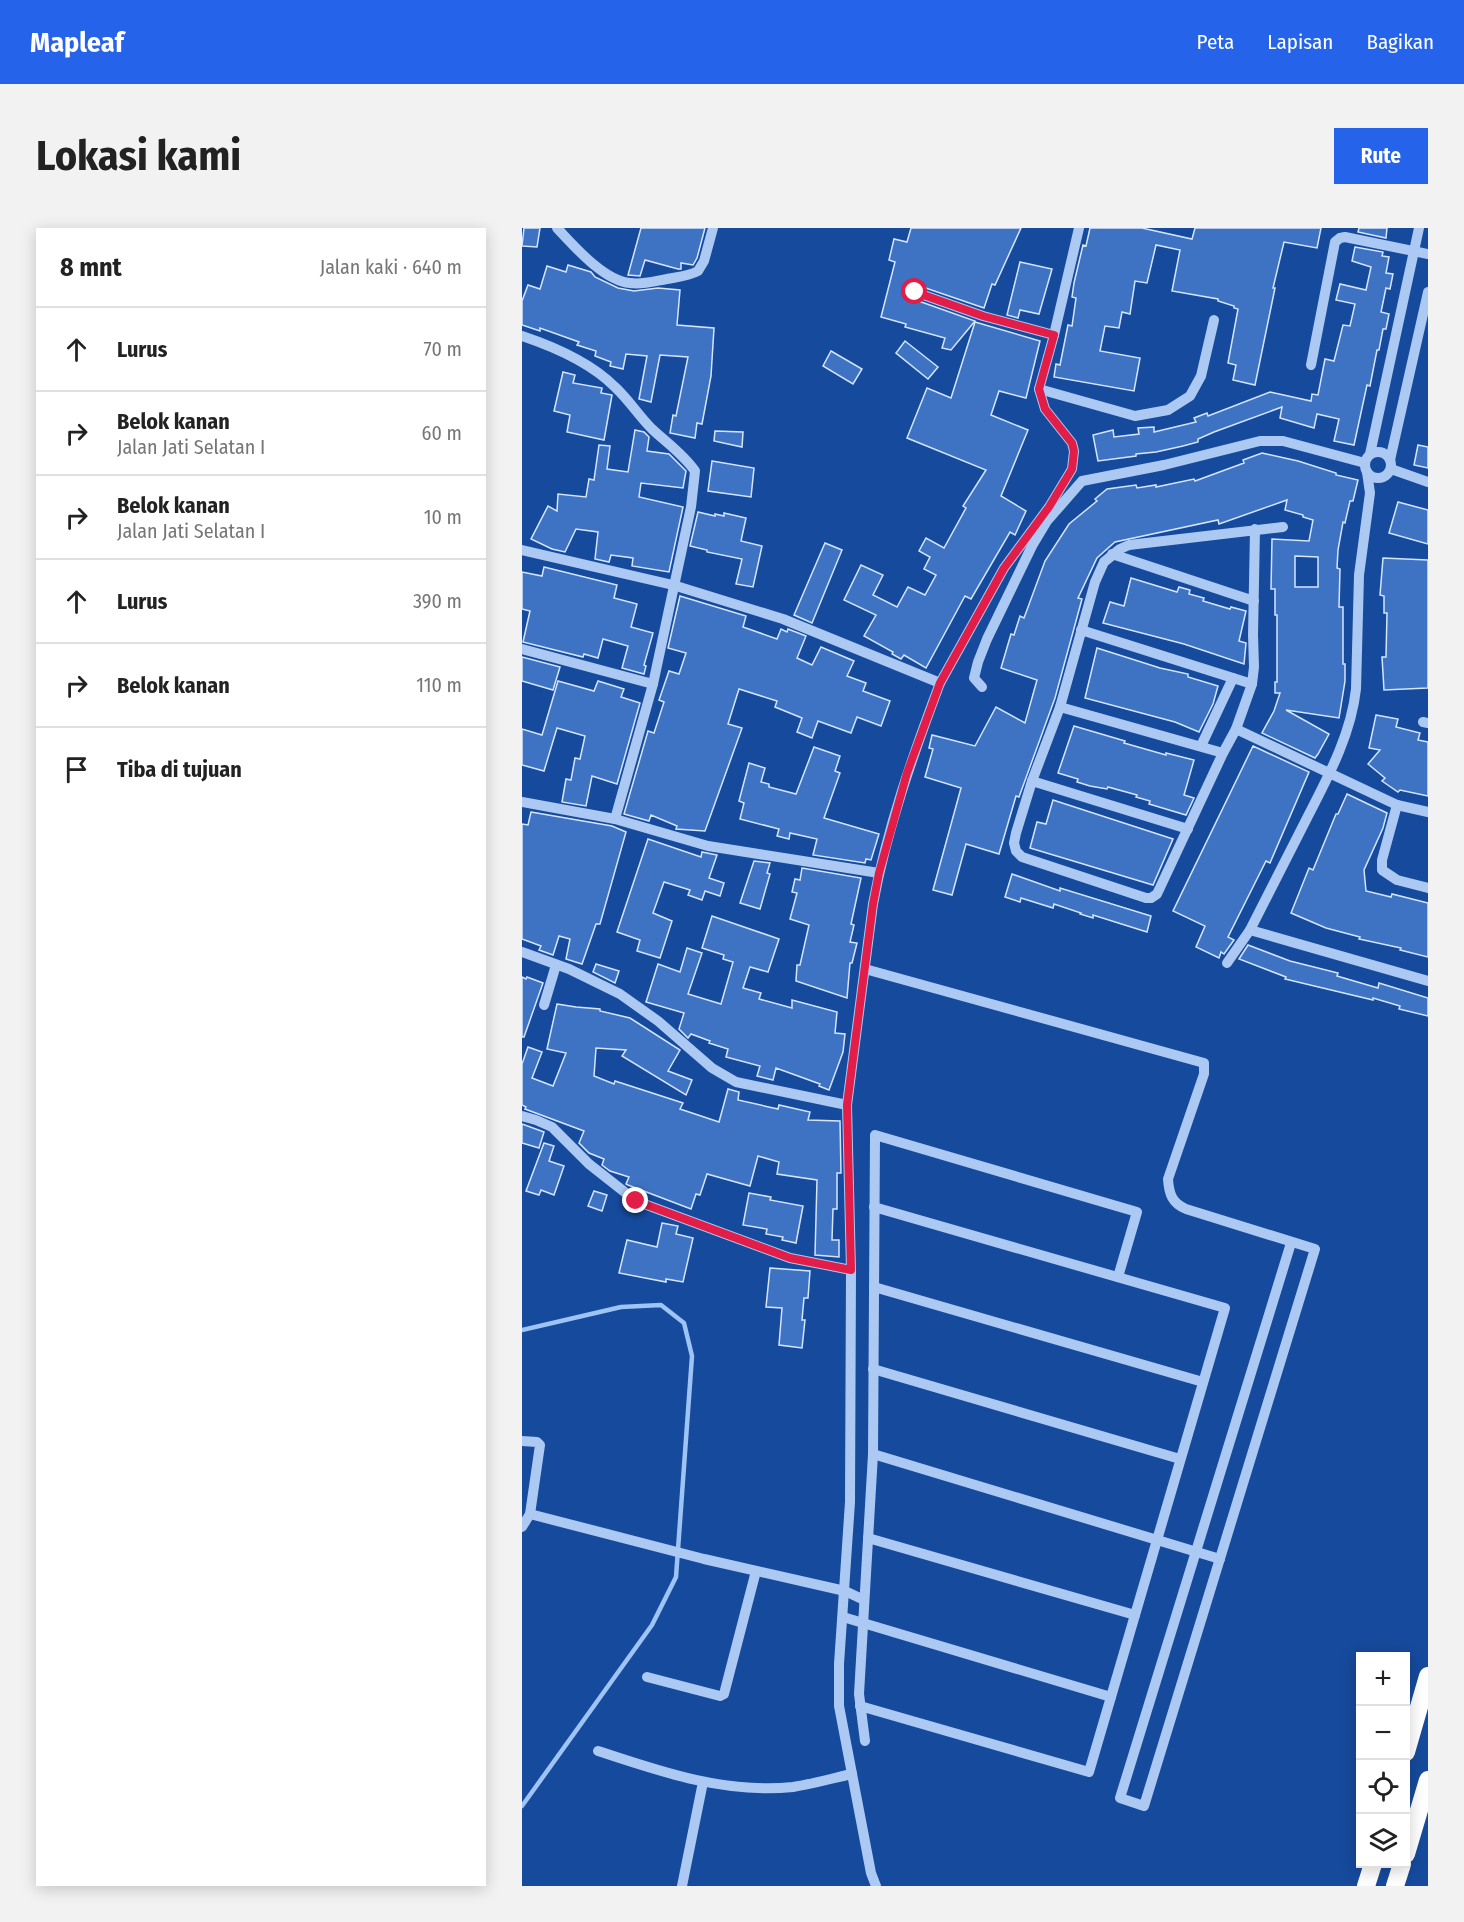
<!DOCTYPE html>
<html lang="id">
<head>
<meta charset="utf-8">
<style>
  body { margin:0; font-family:"Fira Sans Condensed",sans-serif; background:#f2f2f2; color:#222 }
  .controls { position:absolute; right:18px; bottom:18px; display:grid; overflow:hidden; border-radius:0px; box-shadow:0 3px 15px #0003 }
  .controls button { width:54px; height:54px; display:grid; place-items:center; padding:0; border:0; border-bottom:2px solid #e0e0e0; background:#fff; color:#222; font:30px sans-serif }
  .stop { position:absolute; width:18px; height:18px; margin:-14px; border:4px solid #e11d48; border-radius:50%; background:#fff }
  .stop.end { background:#e11d48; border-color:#fff; box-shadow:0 2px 6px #0008 }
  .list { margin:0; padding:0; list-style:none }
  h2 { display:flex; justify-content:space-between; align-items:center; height:78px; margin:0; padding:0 24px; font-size:26px }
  h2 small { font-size:20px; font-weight:400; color:#767676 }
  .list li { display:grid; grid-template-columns:39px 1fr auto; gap:18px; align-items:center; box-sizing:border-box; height:84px; padding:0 24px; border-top:2px solid #e0e0e0 }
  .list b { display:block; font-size:22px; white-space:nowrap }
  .list p { margin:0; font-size:20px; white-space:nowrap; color:#767676 }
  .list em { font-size:20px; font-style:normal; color:#767676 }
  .icon { flex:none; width:33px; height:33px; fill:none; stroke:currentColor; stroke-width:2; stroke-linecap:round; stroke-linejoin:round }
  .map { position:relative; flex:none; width:906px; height:1658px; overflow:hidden; border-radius:0px }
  header { display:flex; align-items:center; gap:36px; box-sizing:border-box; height:84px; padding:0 30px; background:#2563eb; color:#fff }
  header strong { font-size:28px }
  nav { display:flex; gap:33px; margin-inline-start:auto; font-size:21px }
  .intro { display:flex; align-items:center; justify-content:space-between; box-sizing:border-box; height:144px; padding:0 36px }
  h1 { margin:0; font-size:42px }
  .button { padding:15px 27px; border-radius:0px; background:#2563eb; color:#fff; font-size:21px; font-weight:700 }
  main { display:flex; gap:36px; padding:0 36px }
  aside { flex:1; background:#fff; border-radius:0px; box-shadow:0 3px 15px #0003 }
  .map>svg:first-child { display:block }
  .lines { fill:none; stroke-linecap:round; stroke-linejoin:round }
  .stream { stroke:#9ec3f5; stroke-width:4.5 }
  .building { fill:#3e73c3; stroke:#d4e5fd; stroke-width:1.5; fill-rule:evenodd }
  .minor { stroke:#acc9f3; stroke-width:10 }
  .highway { stroke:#fff; stroke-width:18 }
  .route { stroke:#e11d48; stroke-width:8 }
</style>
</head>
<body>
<header>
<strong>Mapleaf</strong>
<nav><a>Peta</a><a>Lapisan</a><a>Bagikan</a></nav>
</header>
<div class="intro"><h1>Lokasi kami</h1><a class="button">Rute</a></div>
<main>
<aside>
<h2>8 mnt<small>Jalan kaki · 640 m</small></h2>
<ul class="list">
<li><svg class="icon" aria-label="ahead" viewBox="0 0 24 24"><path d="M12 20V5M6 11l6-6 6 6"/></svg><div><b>Lurus</b></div><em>70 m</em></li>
<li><svg class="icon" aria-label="right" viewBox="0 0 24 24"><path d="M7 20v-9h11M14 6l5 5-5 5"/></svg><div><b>Belok kanan</b><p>Jalan Jati Selatan I</p></div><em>60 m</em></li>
<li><svg class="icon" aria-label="right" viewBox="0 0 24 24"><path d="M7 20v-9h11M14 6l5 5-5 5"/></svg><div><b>Belok kanan</b><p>Jalan Jati Selatan I</p></div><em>10 m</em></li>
<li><svg class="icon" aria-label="ahead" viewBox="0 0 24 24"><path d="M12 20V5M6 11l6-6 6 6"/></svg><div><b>Lurus</b></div><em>390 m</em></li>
<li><svg class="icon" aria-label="right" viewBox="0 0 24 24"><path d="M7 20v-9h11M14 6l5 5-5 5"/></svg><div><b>Belok kanan</b></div><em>110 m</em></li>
<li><svg class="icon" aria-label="arrive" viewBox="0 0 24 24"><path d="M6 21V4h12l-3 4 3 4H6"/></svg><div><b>Tiba di tujuan</b></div></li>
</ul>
</aside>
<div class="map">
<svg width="906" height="1658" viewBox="0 0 906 1658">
  <rect width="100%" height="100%" fill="#164a9c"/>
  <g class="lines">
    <!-- stream -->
    <polyline class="stream" points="0,1102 99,1079 139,1077 162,1095 170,1128 154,1349 130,1397 0,1578"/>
  </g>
  <!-- building -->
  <g class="building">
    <polygon points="2,0 18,0 15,19 0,18"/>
    <polygon points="119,0 183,0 175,30 171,37 159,35 159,41 156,41 123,32 118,48 106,47"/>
    <polygon points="389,0 499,0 473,57 470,56 462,80 395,57 391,57 386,61 386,66 391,71 453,93 429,122 420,120 423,110 383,99 384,96 359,89 373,34 367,32 372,11 385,14"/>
    <polygon points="568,0 620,0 670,11 673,0 799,0 795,20 762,14 751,60 753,60 733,157 711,152 714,137 706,135 716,81 712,80 712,78 696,73 696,71 650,63 658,22 634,17 625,55 613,53 608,86 600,84 597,100 583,98 578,123 618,130 612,163 532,149 534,136 538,137 546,97 550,98 554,70 550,69 552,55 561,17 564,18"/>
    <polygon points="837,0 865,0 864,10 836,4"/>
    <polygon points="833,19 861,24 860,28 867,29 864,45 871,46 868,61 864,60 859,84 867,86 864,101 861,101 857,122 855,122 848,158 845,157 832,217 812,213 817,191 795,186 792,200 758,190 760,179 692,204 676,211 676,214 661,218 634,224 614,226 614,228 576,233 571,207 591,202 592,209 617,206 616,200 632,199 632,204 674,194 672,190 685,185 686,188 748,164 789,173 790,166 796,167 803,131 812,133 821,97 828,98 833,76 814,72 818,56 844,62 849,39 830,33"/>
    <polygon points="498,34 530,41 517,86 498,82 496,90 485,87"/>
    <polygon points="46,37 69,44 73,49 96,60 112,63 136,60 158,62 155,97 192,100 189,148 180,196 175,195 173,210 148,205 151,187 154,188 166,129 138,127 129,174 117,171 125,128 104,126 101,141 88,138 89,134 73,128 74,123 55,117 57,114 18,100 18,103 0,97 0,73 6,57 18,61 25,38 44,44"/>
    <polygon points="453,94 518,113 504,170 477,163 469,187 506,202 479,268 504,283 493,307 488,304 449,371 443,368 404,440 382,427 379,431 370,426 371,424 342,408 354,387 322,372 339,337 361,347 351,367 375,379 386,359 403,367 414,347 402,341 408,329 397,323 404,310 422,320 444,280 441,278 464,242 385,210 405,160 429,170"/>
    <polygon points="383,113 416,139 406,151 374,125"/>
    <polygon points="309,123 340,141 331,156 301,138"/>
    <polygon points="41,144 53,147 51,155 80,160 79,165 90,167 82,212 45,204 48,187 32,183"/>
    <polygon points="113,202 122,204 127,209 125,223 147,226 164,243 161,260 119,255 117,269 161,279 147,344 110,338 111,330 89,327 87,334 73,331 76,304 54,301 43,324 30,321 9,311 26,278 35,283 36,266 64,269 67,251 72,252 77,217 88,218 85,241 106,244"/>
    <polygon points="193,203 221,204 220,219 192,213"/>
    <polygon points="896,217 906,219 906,240 892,237"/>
    <path d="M740 225 776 233 814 245V247L836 252 831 273H828L823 295 821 294 816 322 815 340 818 341 817 379H821V436H823V453L817 490 764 482 807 506 796 526 793 530 740 505 752 483 758 465H753V454H755V387H753V361H749L750 311 787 313 791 292 781 289V287L763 282 765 272 697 296 696 292 593 314 575 330 556 370 560 371 533 470 497 569 494 568 477 626 444 616 430 667 411 662 439 560 403 549 411 521 407 520 410 507 453 518 474 479 503 495 515 452 479 440 489 406 492 407 498 388 502 390 523 333 547 296 575 273 573 271 585 261 614 257 615 260 634 257V259L672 251 673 253 722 235 721 232ZM773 328 796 329V359H773Z"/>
    <polygon points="190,233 232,240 229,269 186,263"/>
    <polygon points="876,274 906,282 906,316 867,305"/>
    <polygon points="176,284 193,288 193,286 202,288 202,285 224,290 219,313 240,318 231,359 214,356 220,331 185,324 185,322 168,318"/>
    <polygon points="303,315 320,322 290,395 272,387"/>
    <polygon points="861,330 906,332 906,460 862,462 860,429 864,429 865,385 862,385 862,368 858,367"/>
    <polygon points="22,339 95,357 92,370 115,376 109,399 131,405 122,437 124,438 122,446 100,440 106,418 81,411 76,430 62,426 61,429 1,414 8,383 0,381 0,344 20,348"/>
    <polygon points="609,350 655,364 657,359 668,362 667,366 682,370 681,373 708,381 709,379 724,383 717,413 724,415 722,436 662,416 581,395 588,374 602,378"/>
    <polygon points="158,368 224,388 221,399 255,411 259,401 265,404 266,401 284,408 275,430 290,437 299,419 332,433 325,448 344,455 341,463 368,473 359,498 335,489 329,505 296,493 290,510 275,504 280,490 253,479 255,473 217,461 206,496 220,500 183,603 154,601 155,598 129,587 127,593 102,586 126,503 132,505 142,474 137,472 147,443 157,446 164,425 146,420"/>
    <polygon points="575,420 638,440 666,446 666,449 696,458 691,476 677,504 653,494 563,470"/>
    <polygon points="0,429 38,439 31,462 0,453"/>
    <polygon points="36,453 72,463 76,453 102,461 99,469 118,475 95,556 70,548 64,578 40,574 44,551 49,552 53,530 58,531 63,508 35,500 22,543 0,537 0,501 20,507"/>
    <polygon points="854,487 876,491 874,499 898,505 896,512 906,514 906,568 878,562 876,564 860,553 863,550 846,536 858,522 847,520"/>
    <polygon points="552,498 603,513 602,515 644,527 644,525 672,532 662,567 672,570 664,587 627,576 628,573 614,569 615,567 586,559 585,561 568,558 555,554 556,551 536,545"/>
    <polygon points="731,518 787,544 748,635 744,633 706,709 712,712 702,726 699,724 697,730 674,719 683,698 651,683"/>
    <polygon points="292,519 318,528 313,543 318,545 302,590 357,606 349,632 344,631 343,635 291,627 295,611 268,605 267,611 255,608 257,601 218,591 222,575 217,573 227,535 243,540 239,554 247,556 247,559 274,566"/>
    <polygon points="825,566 865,585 861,600 842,642 844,663 869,669 870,666 906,675 906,729 878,722 879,720 837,711 838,709 804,700 769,685 787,640 791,642 814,586 816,586"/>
    <polygon points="531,572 651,611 631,657 508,620 515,594 524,596"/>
    <polygon points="9,584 90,598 104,604 78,696 74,696 60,736 44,731 48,711 37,708 31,727 17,722 19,718 0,711 0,596 6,597"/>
    <polygon points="126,611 179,629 180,624 195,627 187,650 202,655 198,668 183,663 180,672 166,667 168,662 142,654 131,685 150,693 138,730 115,723 118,712 95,704"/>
    <polygon points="232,633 248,635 245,645 248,646 238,681 218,675"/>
    <polygon points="280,640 339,650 329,696 332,697 328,714 335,715 330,735 328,735 325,770 274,753 275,737 278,737 287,697 268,691 275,665 270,664 273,651 278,652"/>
    <polygon points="490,646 538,663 538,660 629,688 625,704 571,687 571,690 558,686 559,685 532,676 531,680 499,670 498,674 483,669"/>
    <polygon points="190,688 257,711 246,744 228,739 221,760 239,765 237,771 270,780 270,772 315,784 313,805 323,806 321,824 307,862 297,858 298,856 254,840 251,852 235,848 238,838 204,829 206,821 187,815 188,813 169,806 166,810 157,801 162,785 124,774 136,736 158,744 165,720 180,725 166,766 199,776 211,734 201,731 202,727 180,720"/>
    <polygon points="726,717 768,733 816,745 815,748 832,753 856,760 857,755 906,770 906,788 877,781 878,778 851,770 851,772 763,751 764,749 717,731"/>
    <polygon points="74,736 97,743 93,755 71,744"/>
    <polygon points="0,749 4,751 5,749 21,755 2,809 0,809"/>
    <polygon points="35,776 54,779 78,781 78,783 108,790 158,822 146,843 170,852 164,867 100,828 104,822 74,820 72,848 92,856 93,853 161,875 158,881 197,894 206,861 217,864 216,872 256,881 257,877 288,884 286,892 318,893 319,945 315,945 315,981 311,981 310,1012 317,1012 317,1029 293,1027 295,952 255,946 257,934 236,928 228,958 185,946 178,967 174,966 169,981 106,957 104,956 107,949 88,943 80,937 82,931 67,925 57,915 62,903 3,881 4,879 0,877 0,836 6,819 20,824 10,850 31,858 44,825 25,821"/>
    <polygon points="0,896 22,904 17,920 0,915"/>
    <polygon points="22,915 32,918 27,933 42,938 32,967 19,962 17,967 4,963"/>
    <polygon points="72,963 85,967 80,983 66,978"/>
    <polygon points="227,965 249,969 248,972 281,978 274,1015 260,1012 261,1009 244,1006 245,1001 221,997"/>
    <polygon points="140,995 156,998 154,1006 171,1010 161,1054 144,1051 144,1054 97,1045 105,1012 135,1019"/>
    <polygon points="248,1040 288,1043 286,1070 282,1070 280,1092 283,1092 280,1120 257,1117 260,1080 244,1079"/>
  </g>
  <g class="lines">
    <!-- minor -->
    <g class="minor">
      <path d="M35 0C52 18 82 53 108 55 120 57 133 53 145 51 155 49 167 48 176 43L182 33 191 0"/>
      <polyline points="393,64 461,88 532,107"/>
      <path d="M0 108C33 119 68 134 93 159 107 172 117 188 130 201 145 215 161 226 173 243L169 279 131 456 93 591"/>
      <polyline points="789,137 813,14 818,10 823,9 906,26"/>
      <polyline points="517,161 613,188 646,182 668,168 679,148 692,92"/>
      <circle cx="856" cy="237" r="13"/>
      <polyline points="848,226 897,0"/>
      <polyline points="868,232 906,64"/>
      <polyline points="869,241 906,254"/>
      <path d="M845 244 848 265 837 347 834 461C829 507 806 549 785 590 766 627 747 665 728 702L906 753"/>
      <polyline points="733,301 731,407 732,439 730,456 714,501 701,525 635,666 629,670 624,670 500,629 494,623 492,615 494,605 510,553 538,479 573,354 582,334 598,321 607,317 761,299"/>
      <polyline points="0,322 151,357 261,391 418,455 482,340 527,279 550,241 552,223 550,215 523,181 517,161 532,107 557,0"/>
      <polyline points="590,326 732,373"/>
      <polyline points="559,402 730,456"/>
      <polyline points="0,421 131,456"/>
      <polyline points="460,459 452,450 456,434 465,411 510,318 525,293 560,253 642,237 738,213 761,213 843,235"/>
      <polyline points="538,479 701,525"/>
      <polyline points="901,494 906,495"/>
      <polyline points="714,501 875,577 906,584"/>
      <polyline points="679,518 711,450"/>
      <polyline points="510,553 666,601"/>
      <polyline points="0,574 93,591 186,618 357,645"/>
      <polyline points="875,577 860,632 860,642 875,652 906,660"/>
      <path d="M0 724 47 741 98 766 136 793 190 840 214 854 325 877 351 676C365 600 391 527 418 455"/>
      <polyline points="705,735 728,702"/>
      <path d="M343 741 682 835V846L646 951C647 966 650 975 664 981L793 1021 622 1578 598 1570 769 1015"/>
      <polyline points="22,777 34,737"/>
      <polyline points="325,877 329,1042 328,1274 317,1436 317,1478 349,1645 354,1658"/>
      <polyline points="0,888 14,892 30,899 67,936 114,973 268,1030 329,1042"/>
      <polyline points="352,1059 681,1154"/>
      <polyline points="351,1141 658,1231"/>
      <polyline points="0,1213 15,1214 18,1217 8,1286 0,1299"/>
      <polyline points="351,1226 698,1331"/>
      <polyline points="8,1286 182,1331 323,1363 342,1372"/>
      <polyline points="346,1310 613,1387"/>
      <polyline points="321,1389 589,1469"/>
      <polyline points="125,1449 198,1468 202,1466 234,1343"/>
      <polyline points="338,1478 567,1544 703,1080 352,979"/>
      <polyline points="343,1513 337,1466 351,1226 353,907 615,984 596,1049"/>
      <path d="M76 1523C139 1544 203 1566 271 1559 291 1556 311 1550 330 1546"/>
      <polyline points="160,1658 181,1554"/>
    </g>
    <!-- highway -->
    <g class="highway">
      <polyline points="884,1524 906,1448"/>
      <polyline points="884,1626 906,1552"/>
      <polyline points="844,1658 851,1636"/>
      <polyline points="873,1658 880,1636"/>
    </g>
  </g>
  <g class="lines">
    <!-- route -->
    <polyline class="route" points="114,973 268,1030 329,1042 325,877 351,676 357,645 385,545 418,455 482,340 527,279 550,241 552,223 550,215 523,181 517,161 532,107 461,88 393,64"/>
  </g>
</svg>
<div class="controls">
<button>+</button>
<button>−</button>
<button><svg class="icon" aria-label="locate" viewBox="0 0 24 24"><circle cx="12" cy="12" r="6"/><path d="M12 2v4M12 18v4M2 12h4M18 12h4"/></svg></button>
<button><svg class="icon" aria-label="layers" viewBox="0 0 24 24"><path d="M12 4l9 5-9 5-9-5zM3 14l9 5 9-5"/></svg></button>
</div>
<div class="stop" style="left:393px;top:64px"></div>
<div class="stop end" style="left:114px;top:973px"></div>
</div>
</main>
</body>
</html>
